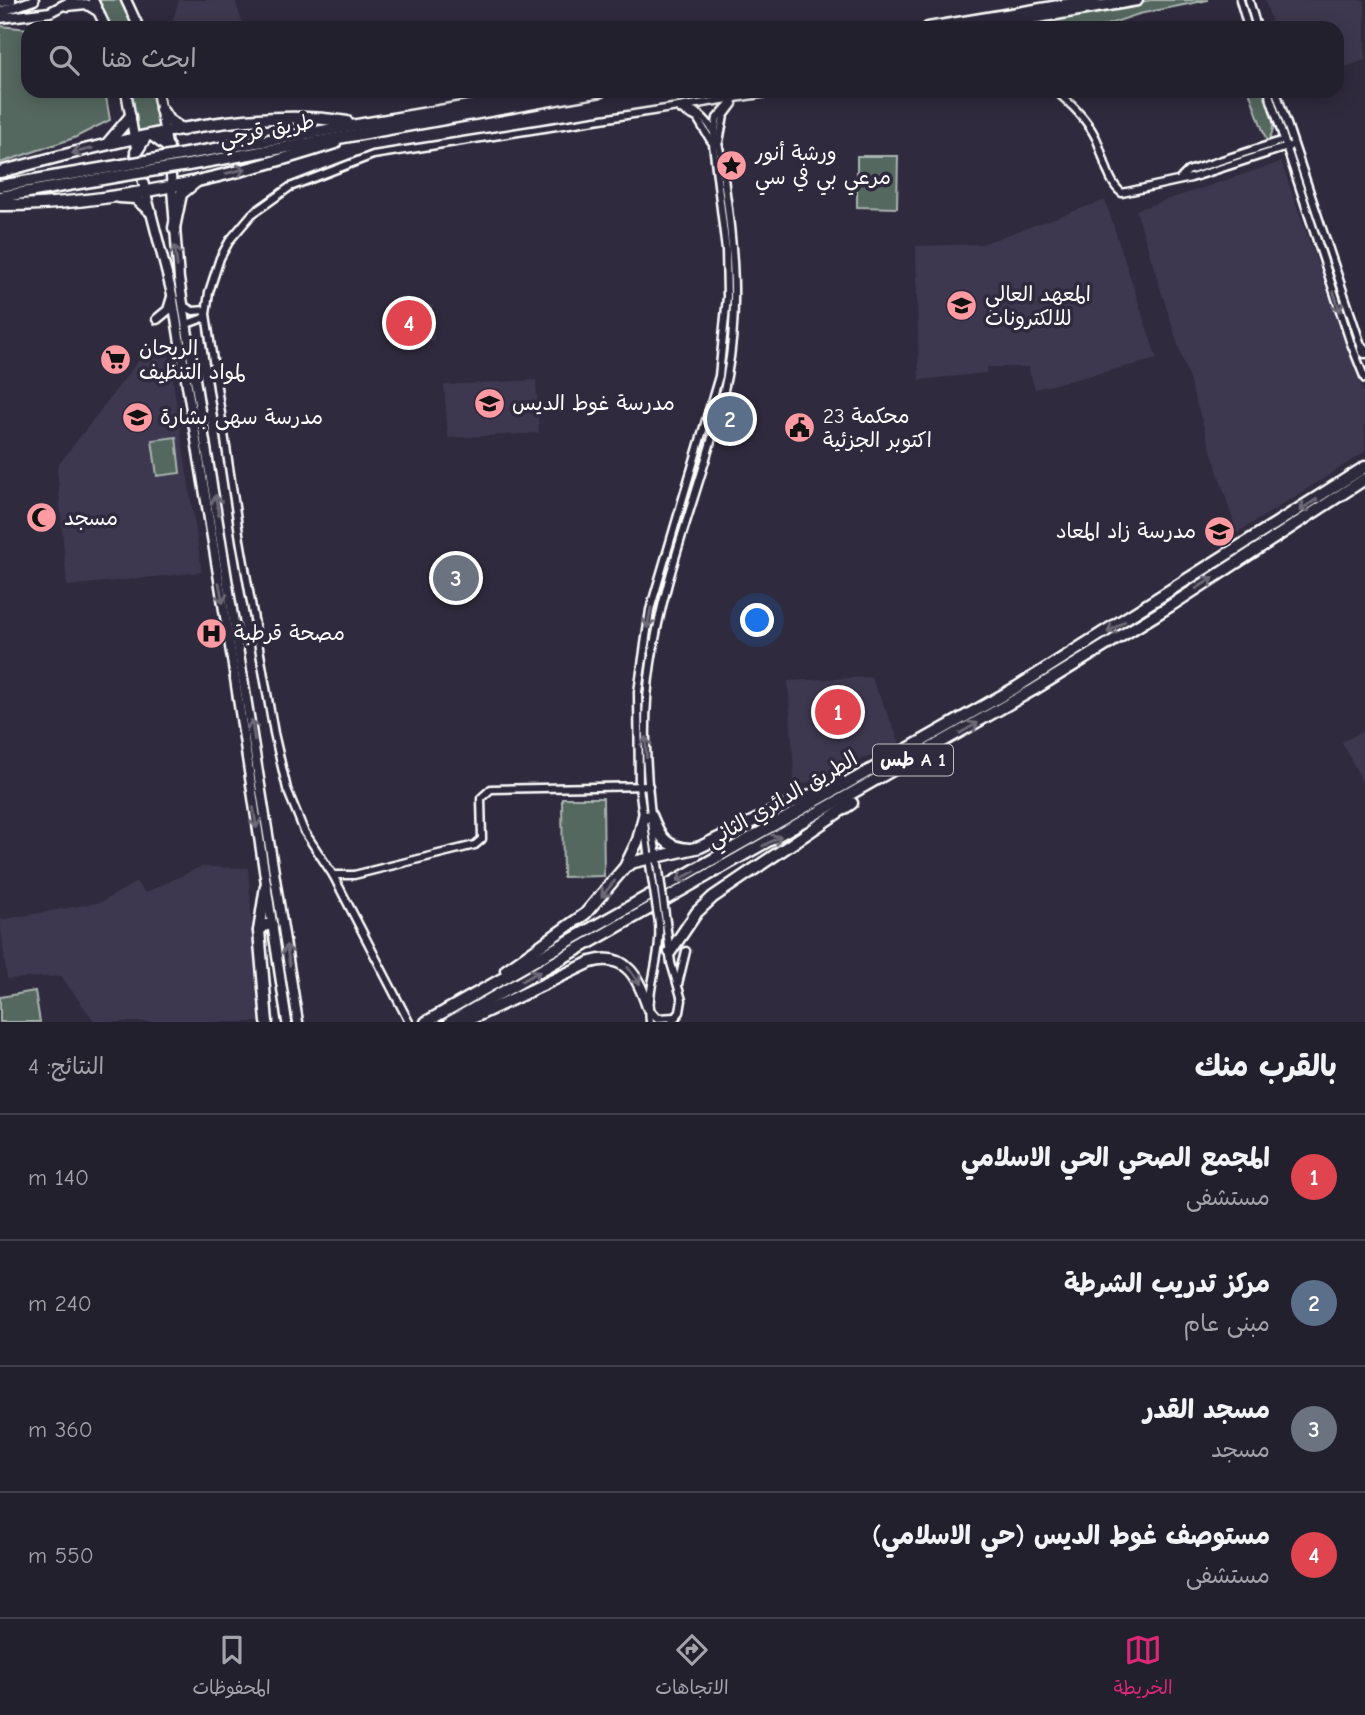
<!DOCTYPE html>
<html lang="ar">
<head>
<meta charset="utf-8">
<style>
  body { margin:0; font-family:"Comic Neue","Playpen Sans Arabic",sans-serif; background:#2f2d3a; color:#f1f3f6; direction:rtl }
  .you { position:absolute; left:758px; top:621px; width:24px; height:24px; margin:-18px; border:5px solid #fff; border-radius:50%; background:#1a73e8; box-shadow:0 0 0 10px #1a73e833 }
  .badge { display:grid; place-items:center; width:46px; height:46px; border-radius:50%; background:#db2777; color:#fff; font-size:23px; font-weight:700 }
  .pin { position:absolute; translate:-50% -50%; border:4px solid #fff; box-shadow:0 2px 7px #0006 }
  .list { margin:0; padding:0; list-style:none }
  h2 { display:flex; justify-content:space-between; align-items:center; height:91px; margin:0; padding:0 28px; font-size:30px }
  h2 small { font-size:23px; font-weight:400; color:#a3a3aa }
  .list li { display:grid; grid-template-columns:46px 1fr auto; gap:21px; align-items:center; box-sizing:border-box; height:126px; padding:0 28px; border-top:2px solid #403e4a }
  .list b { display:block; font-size:26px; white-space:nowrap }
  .list p { margin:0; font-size:23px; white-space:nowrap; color:#a3a3aa }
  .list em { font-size:23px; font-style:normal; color:#a3a3aa }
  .icon { flex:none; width:38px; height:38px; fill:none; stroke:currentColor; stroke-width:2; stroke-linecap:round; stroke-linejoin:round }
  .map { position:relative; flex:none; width:1365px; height:1022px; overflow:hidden; direction:ltr }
  .search { position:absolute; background:#23202e; box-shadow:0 4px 18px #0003; left:21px; right:21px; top:21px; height:77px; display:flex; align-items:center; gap:18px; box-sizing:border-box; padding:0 24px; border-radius:21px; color:#a3a3aa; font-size:26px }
  .sheet { height:595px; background:#23202e }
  nav { display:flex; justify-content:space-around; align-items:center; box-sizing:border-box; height:98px; border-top:2px solid #403e4a; background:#23202e; font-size:19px; color:#a3a3aa }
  nav a { display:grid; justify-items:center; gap:4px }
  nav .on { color:#db2777 }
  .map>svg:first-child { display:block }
  .built { fill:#3e394f }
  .green { fill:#556861; stroke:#aab4b0; stroke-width:2 }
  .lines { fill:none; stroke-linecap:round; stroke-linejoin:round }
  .minor-casing { stroke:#fff; stroke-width:11 }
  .major-casing { stroke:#fff; stroke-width:13 }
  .highway-casing { stroke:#fff; stroke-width:15 }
  .minor { stroke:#2f2a3d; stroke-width:6 }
  .major { stroke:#2f2a3d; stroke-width:8 }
  .highway { stroke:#2f2a3d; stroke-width:10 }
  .minor-bridge-casing { stroke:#fff; stroke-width:11; stroke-linecap:butt }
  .highway-bridge-casing { stroke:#fff; stroke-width:15; stroke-linecap:butt }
  .minor-bridge { stroke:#2f2a3d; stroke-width:6 }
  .highway-bridge { stroke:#2f2a3d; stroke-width:10 }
  .oneway { stroke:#6d6a77 }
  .labels { text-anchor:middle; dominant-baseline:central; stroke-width:7; stroke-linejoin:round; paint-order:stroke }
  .shield { fill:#2f2a3d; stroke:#c1bfc5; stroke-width:2 }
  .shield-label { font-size:19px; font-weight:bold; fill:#fff }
  .street-label { font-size:21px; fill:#fff; stroke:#2f2a3d }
  .poi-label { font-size:21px; fill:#fff; stroke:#2f2a3d; text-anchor:start }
</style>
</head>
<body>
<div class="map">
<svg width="1365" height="1022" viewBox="0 0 1365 1022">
  <rect width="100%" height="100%" fill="#2f2a3d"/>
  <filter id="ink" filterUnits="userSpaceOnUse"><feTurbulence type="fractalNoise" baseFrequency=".0143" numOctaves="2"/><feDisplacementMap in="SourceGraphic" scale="14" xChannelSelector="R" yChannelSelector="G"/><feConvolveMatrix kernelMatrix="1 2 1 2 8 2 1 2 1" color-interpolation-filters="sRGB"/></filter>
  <g filter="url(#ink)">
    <!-- built -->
    <g class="built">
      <polygon points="179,0 235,0 244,28 170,28"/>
      <polygon points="1265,0 1365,0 1365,60 1337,70 1337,28 1273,28"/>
      <polygon points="1281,162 1365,396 1365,452 1237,533 1136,210"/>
      <polygon points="1105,200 1157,359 1035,389 1028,367 987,367 986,373 919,380 916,246 982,244"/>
      <polygon points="410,296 410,305 433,305 434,341 397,342 397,301 394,297"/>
      <polygon points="154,340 168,348 202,572 67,586 57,467"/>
      <polygon points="536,380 539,433 448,438 444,385"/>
      <polygon points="871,677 900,743 795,788 788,681"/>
      <polygon points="1365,730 1365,787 1342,742"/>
      <polygon points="200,867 248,868 259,1022 95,1022 61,976 7,979 0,920 102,902 136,882 145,893"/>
    </g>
    <!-- green -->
    <g class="green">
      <polygon points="95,0 123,0 136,28 109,28"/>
      <polygon points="1151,0 1208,0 1139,14 1097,28 1001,28"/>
      <polygon points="0,26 28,29 28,91 105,91 110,120 74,138 0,163"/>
      <polygon points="128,91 155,91 162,131 137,135"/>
      <path d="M1249 91H1264C1269 109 1280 126 1267 142Z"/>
      <polygon points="857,156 898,156 897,208 857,207"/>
      <polygon points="176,437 180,473 157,476 152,440"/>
      <polygon points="562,798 603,798 604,876 563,877"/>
      <polygon points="35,991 40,1022 0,1022 0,997"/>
    </g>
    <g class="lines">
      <defs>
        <g id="minor">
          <polyline points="1240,0 1248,28"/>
          <polyline points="1249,0 1257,28"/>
          <path d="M1056 91C1072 105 1086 118 1096 138 1104 155 1107 182 1122 193L1191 178 1293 145"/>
          <polyline points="1268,91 1350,341 1365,379"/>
          <polyline points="1276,91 1363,351"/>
          <polyline points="681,110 697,118 711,141"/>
          <polyline points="719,142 724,116 733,104"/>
          <polyline points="1181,178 1188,171 1284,140"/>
          <polyline points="184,306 193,311 206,310"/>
          <polyline points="187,324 206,317"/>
          <path d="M657 858C647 794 641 727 651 663 665 564 708 473 727 376 739 313 734 249 725 186 721 153 720 120 685 107"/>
          <polyline points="649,859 639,787 638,692 650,610 719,376 727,297 726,250 713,144 717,118 734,99"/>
          <polyline points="333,875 354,875 475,845 482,839 481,798 491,789 649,786"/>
          <polyline points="666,922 671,963 682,1000 680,1012 672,1022"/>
          <polyline points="678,984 686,951"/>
          <polyline points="649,1009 657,1018 675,1017"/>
          <polyline points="409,1022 333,875 304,831 287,789 274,733 240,540 206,314 209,292 220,258 230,240 252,214 290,187 373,155 780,91"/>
          <path d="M650 1022C646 988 662 958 659 923"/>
        </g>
        <g id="major">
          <polyline points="93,0 106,28"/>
          <polyline points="126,0 139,28"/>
          <polyline points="0,3 11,0"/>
          <polyline points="67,6 86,4 99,12"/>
          <polyline points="0,12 34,0"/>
          <polyline points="0,18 50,12 73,0"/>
          <polyline points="126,91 135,143"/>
          <polyline points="157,91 168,150"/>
          <polyline points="170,163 179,279 298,1022"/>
          <polyline points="140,170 172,294 232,659 287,1022"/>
          <polyline points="157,319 168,310 172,297"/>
        </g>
        <g id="highway">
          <polyline points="928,28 1094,0"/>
          <polyline points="975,28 1137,0"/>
          <polyline points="161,109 168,120 183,130"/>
          <polyline points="153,136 168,147"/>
          <polyline points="108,143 130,117"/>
          <polyline points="136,152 145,138"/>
          <polyline points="186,154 557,91"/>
          <polyline points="188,165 601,91"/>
          <path d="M0 172C98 146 247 104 347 122"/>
          <polyline points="0,186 123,165"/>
          <polyline points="0,197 125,175"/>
          <polyline points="119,197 135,198 150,211"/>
          <path d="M0 205C107 206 234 176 335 143"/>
          <polyline points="174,228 181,194 197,181"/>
          <polyline points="1363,349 1365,352"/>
          <path d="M651 815C659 835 665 848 689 849"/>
          <polyline points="626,865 638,840 644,816"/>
          <polyline points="266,886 259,931 267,1022"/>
          <polyline points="259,931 265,925 272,925"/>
          <polyline points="670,952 697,912 713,897 852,803"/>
          <polyline points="506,970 585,914 625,867 634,862 700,847 789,804 843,782"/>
          <polyline points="426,1022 1017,687 1365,467"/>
          <polyline points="450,1022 1033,690 1170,606 1365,479"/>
          <path d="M464 1022 591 962C627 951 639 980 648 1007"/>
        </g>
      </defs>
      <!-- minor casing -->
      <use href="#minor" class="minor-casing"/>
      <!-- major casing -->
      <use href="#major" class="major-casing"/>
      <!-- highway casing -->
      <use href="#highway" class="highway-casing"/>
      <!-- minor -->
      <use href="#minor" class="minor"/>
      <!-- major -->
      <use href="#major" class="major"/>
      <!-- highway -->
      <use href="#highway" class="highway"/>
      <defs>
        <g id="minor-bridge">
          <polyline points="658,863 666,922"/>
          <polyline points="650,865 659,923"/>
        </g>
        <g id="highway-bridge">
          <polyline points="123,165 186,154"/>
          <polyline points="125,175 188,165"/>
        </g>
      </defs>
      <!-- minor-bridge casing -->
      <use href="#minor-bridge" class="minor-bridge-casing"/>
      <!-- highway-bridge casing -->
      <use href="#highway-bridge" class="highway-bridge-casing"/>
      <!-- minor-bridge -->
      <use href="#minor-bridge" class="minor-bridge"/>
      <!-- highway-bridge -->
      <use href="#highway-bridge" class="highway-bridge"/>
    </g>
    <!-- one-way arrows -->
    <defs><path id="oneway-shaft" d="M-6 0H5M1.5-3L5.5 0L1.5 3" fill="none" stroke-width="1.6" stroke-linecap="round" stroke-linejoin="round" transform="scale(1.75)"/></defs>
    <g class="oneway">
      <use href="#oneway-shaft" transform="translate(82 151) rotate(166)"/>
      <use href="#oneway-shaft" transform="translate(236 171) rotate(-14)"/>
      <use href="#oneway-shaft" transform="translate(176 256) rotate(-96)"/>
      <use href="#oneway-shaft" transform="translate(1337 302) rotate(72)"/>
      <use href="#oneway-shaft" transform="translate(217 505) rotate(-99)"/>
      <use href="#oneway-shaft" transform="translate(1308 505) rotate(147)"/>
      <use href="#oneway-shaft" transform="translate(1205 583) rotate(-33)"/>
      <use href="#oneway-shaft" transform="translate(221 593) rotate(79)"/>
      <use href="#oneway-shaft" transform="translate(649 618) rotate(101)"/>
      <use href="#oneway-shaft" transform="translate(1116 627) rotate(147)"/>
      <use href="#oneway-shaft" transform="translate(969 728) rotate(-30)"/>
      <use href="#oneway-shaft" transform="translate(253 730) rotate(-99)"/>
      <use href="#oneway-shaft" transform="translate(646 747) rotate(-93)"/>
      <use href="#oneway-shaft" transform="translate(255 818) rotate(81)"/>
      <use href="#oneway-shaft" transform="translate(772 841) rotate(-29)"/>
      <use href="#oneway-shaft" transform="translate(686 876) rotate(151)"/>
      <use href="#oneway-shaft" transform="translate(608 889) rotate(130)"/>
      <use href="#oneway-shaft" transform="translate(288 955) rotate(-99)"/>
      <use href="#oneway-shaft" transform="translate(531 976) rotate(-29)"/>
      <use href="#oneway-shaft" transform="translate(634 976) rotate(54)"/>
    </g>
  </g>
  <!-- icons -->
  <defs>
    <symbol id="sight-disc" viewBox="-11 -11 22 22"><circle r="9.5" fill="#ff9aa2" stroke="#2f2a3d"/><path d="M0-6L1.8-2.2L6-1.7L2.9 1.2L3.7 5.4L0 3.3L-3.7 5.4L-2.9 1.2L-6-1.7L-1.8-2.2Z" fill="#111"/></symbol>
    <symbol id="university-disc" viewBox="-11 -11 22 22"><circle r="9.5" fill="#ff9aa2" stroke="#2f2a3d"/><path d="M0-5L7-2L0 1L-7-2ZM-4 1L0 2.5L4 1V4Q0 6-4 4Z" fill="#111"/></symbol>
    <symbol id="supermarket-disc" viewBox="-11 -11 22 22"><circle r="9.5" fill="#ff9aa2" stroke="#2f2a3d"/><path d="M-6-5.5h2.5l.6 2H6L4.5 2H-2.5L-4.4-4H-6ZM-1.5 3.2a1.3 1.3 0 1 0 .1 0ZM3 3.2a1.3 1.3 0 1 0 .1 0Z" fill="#111"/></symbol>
    <symbol id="school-disc" viewBox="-11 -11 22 22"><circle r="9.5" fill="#ff9aa2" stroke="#2f2a3d"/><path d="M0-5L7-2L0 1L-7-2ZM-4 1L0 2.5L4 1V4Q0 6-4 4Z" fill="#111"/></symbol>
    <symbol id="civic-disc" viewBox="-11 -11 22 22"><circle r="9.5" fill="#ff9aa2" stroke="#2f2a3d"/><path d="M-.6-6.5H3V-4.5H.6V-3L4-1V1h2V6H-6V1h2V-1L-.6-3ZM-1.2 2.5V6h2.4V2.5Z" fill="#111"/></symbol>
    <symbol id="mosque-disc" viewBox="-11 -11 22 22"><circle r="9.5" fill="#ff9aa2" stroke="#2f2a3d"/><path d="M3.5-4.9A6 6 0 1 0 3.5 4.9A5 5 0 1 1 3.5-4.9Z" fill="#111"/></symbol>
    <symbol id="hospital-disc" viewBox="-11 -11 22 22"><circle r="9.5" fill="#ff9aa2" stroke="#2f2a3d"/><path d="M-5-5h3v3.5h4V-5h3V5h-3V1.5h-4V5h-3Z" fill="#111"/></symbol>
  </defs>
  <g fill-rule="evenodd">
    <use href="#sight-disc" x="714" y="148" width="35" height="35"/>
    <use href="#university-disc" x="944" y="288" width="35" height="35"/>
    <use href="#supermarket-disc" x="98" y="342" width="35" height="35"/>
    <use href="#school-disc" x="472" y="386" width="35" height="35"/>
    <use href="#school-disc" x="120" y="400" width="35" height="35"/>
    <use href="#civic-disc" x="782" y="410" width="35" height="35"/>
    <use href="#mosque-disc" x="24" y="500" width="35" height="35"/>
    <use href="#school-disc" x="1202" y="514" width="35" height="35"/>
    <use href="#hospital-disc" x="194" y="616" width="35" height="35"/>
  </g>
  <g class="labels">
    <!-- shield labels -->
    <rect class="shield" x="873" y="744.5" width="80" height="31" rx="5"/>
    <g class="shield-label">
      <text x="913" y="760">طس A 1</text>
    </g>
    <!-- street labels -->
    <g class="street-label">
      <text transform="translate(267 130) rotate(-11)">طريق قرجي</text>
      <text transform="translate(782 799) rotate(-30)">الطريق الدائري الثاني</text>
    </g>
    <!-- poi labels -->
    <g class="poi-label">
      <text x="755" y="153">ورشة أنور<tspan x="755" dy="24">مرعي بي في سي</tspan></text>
      <text x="985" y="294">المعهد العالي<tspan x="985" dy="24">للالكترونات</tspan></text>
      <text x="139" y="348">الريحان<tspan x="139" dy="24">لمواد التنظيف</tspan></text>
      <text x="512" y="403">مدرسة غوط الديس</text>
      <text x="823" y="416">محكمة 23<tspan x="823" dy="24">اكتوبر الجزئية</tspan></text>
      <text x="160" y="417">مدرسة سهى بشارة</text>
      <text x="64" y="518">مسجد</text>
      <text x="1196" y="531" text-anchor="end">مدرسة زاد المعاد</text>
      <text x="234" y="633">مصحة قرطبة</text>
    </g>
  </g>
</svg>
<div class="you"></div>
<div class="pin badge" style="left:838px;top:712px;background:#e0444e">1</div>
<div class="pin badge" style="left:730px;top:419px;background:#5c6f8a">2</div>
<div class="pin badge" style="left:456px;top:578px;background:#6b7280">3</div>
<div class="pin badge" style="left:409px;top:323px;background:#e0444e">4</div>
<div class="search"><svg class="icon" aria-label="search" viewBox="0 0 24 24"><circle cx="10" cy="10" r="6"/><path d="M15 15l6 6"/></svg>ابحث هنا</div>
</div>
<section class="sheet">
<h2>بالقرب منك<small>النتائج: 4</small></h2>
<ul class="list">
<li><span class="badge" style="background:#e0444e">1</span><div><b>المجمع الصحي الحي الاسلامي</b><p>مستشفى</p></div><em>140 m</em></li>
<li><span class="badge" style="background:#5c6f8a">2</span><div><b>مركز تدريب الشرطة</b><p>مبنى عام</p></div><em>240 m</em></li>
<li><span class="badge" style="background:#6b7280">3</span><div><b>مسجد القدر</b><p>مسجد</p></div><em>360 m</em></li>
<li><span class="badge" style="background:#e0444e">4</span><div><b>مستوصف غوط الديس (حي الاسلامي)</b><p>مستشفى</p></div><em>550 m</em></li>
</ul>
</section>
<nav>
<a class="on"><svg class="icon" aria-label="map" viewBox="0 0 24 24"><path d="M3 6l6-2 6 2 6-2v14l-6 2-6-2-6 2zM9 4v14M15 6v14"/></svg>الخريطة</a>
<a><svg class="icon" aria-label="directions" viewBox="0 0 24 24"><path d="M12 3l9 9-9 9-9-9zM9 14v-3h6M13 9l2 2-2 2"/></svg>الاتجاهات</a>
<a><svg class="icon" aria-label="saved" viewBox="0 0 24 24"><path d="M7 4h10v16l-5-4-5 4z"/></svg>المحفوظات</a>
</nav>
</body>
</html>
